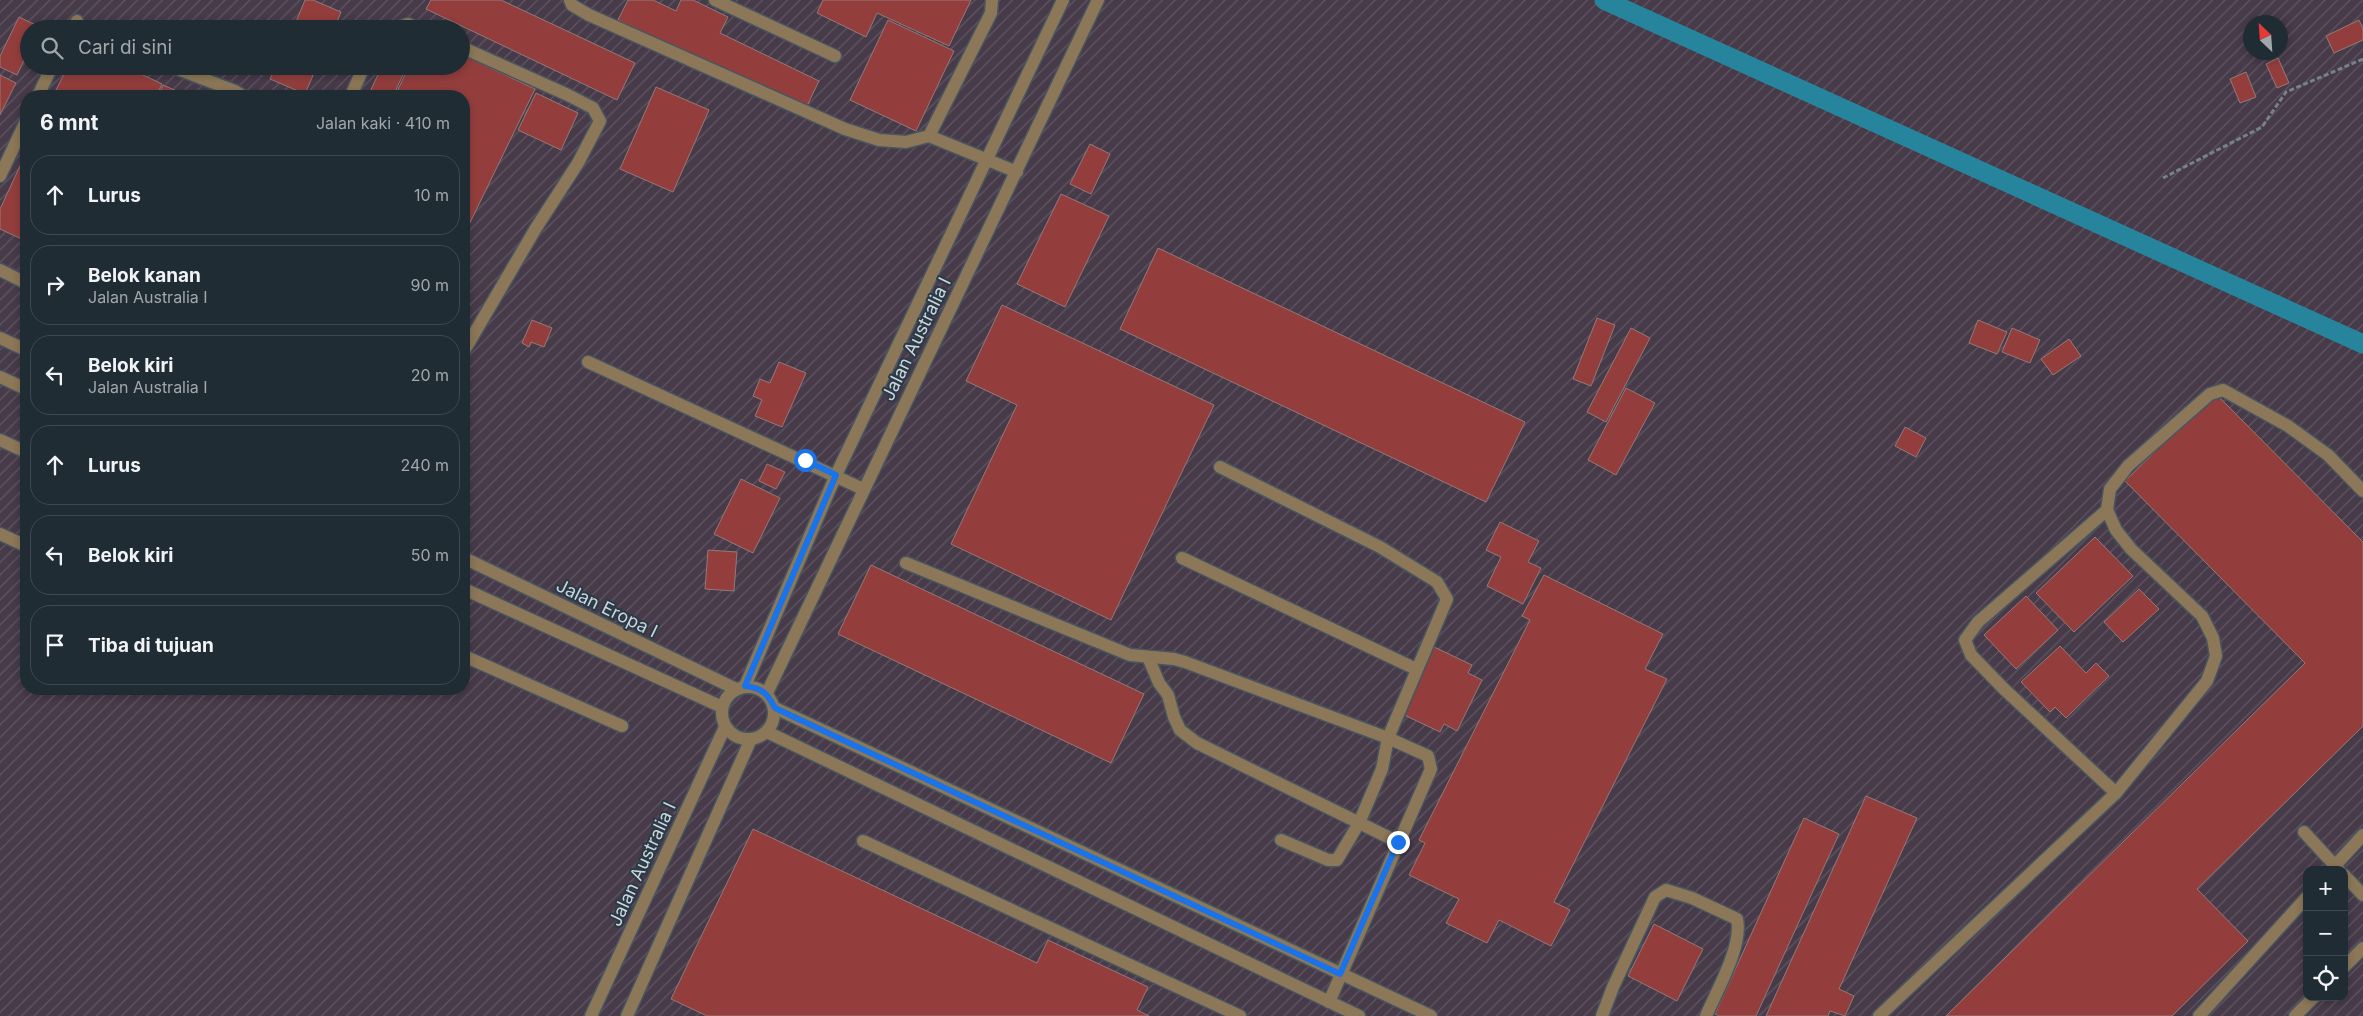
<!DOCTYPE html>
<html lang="id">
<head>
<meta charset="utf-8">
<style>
  body { margin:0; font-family:Inter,sans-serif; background:#2d3840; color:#f1f3f6 }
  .controls { position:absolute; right:15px; bottom:15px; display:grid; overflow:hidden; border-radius:10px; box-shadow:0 2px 8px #0003 }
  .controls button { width:45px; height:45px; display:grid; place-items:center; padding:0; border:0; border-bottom:1px solid #3d484f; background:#202c34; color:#f1f3f6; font:25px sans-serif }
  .compass { position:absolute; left:2243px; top:15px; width:45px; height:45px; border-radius:50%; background:#202c34; box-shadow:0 2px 8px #0003; rotate:335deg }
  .stop { position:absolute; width:15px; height:15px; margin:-11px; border:4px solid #1a73e8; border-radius:50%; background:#fff }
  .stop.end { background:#1a73e8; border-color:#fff; box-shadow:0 1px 5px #0008 }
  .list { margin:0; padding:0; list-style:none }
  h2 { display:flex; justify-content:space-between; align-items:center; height:65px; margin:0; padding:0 20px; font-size:21px }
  h2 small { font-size:16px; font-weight:400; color:#a2a7ac }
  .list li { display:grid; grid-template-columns:32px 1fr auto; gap:15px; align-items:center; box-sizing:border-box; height:80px; margin:0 10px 10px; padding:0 10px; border:1px solid #3d484f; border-radius:20px }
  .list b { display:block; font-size:19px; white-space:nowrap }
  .list p { margin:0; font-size:16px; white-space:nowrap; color:#a2a7ac }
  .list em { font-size:16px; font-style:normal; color:#a2a7ac }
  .icon { flex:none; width:28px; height:28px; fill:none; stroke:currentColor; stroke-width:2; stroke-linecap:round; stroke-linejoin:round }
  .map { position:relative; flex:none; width:2363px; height:1016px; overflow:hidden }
  .search { position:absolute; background:#202c34; box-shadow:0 2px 8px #0003; left:20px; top:20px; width:450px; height:55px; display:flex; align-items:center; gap:12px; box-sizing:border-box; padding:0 18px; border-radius:28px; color:#a2a7ac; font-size:19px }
  .panel { position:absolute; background:#202c34; box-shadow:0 2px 8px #0003; left:20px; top:90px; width:450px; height:605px; border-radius:20px }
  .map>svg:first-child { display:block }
  .industrial { fill:url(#industrial-furrows); fill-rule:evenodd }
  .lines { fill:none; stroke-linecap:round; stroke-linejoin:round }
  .canal { stroke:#27849d; stroke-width:19 }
  .building { fill:#933e3d; stroke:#937a79 }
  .minor-casing { stroke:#475661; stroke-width:15 }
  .path { stroke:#75828c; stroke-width:3; stroke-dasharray:5 2.5; stroke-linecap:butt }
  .minor { stroke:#8c7858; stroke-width:12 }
  .route { stroke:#1a73e8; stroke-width:6 }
  .labels { text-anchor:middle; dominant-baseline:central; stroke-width:4; stroke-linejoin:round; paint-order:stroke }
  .street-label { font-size:18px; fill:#ccd5dd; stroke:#2a3a46 }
</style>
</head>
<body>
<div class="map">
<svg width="2363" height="1016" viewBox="0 0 2363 1016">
  <defs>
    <pattern id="industrial-furrows" width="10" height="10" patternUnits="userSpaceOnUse" patternTransform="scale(1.25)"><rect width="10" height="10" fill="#473a49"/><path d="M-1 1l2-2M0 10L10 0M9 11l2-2" fill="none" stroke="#605663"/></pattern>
  </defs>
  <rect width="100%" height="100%" fill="#2a3a46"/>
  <!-- industrial -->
  <path class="industrial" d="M0 0H2363V1016H0ZM2250 22H2280V52H2250ZM29 29H461V66H29ZM26 96H464V689H26ZM2307 870H2344V997H2307Z"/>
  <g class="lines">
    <!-- canal -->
    <polyline class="canal" points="1604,0 2363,344"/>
  </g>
  <!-- building -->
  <g class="building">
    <polygon points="305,0 313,0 341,12 334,29 293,29"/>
    <polygon points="431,0 501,0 635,63 617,100 426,9"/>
    <polygon points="628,0 653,0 676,11 681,0 693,0 728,17 720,33 819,81 805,110 618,20"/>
    <polygon points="823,0 971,0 949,46 877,13 866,37 817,13"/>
    <polygon points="19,17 40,27 39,29 29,29 29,50 17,75 0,67 0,56"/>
    <polygon points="888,20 954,51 916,131 850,100"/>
    <polygon points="2359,20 2363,29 2363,40 2334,53 2326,36"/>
    <polygon points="461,54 535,89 464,235 464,96 395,96 409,66 461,66"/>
    <polygon points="2278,58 2289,83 2277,88 2266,64"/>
    <polygon points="68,66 124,66 162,84 156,96 53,96"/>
    <polygon points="276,66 317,66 305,94 270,79"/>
    <polygon points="382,66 407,66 393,96 368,96"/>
    <polygon points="2246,72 2256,97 2240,103 2230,79"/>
    <polygon points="0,75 16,83 0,115"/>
    <polygon points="163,85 188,96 158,96"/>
    <polygon points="656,87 709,110 673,192 620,169"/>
    <polygon points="536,93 578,113 561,150 518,130"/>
    <polygon points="1090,144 1110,154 1091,194 1070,184"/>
    <polygon points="26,153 26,241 0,229 0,209"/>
    <polygon points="1061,194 1109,216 1065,307 1017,284"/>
    <polygon points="1158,248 1525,422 1486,502 1120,329"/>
    <polygon points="1002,305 1214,405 1111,620 951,544 1017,405 966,381"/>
    <polygon points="1597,318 1615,325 1591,386 1573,379"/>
    <polygon points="532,320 552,328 544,347 531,342 529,347 522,343"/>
    <polygon points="1978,320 2007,332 1997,354 1969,343"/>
    <polygon points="1631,328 1650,338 1606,422 1587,412"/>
    <polygon points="2012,328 2040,340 2030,363 2002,352"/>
    <polygon points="2069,339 2081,356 2053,375 2041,359"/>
    <polygon points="779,362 806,373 782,427 755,416 762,400 753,396 760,379 770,383"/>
    <polygon points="1626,388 1655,403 1616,475 1588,460"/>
    <polygon points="2215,393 2363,542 2363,726 2197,889 2248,941 2172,1016 1946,1016 2305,663 2125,481"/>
    <polygon points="1905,427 1926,438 1916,457 1895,446"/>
    <polygon points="767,464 785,472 776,489 759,481"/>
    <polygon points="741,479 780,498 753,553 714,534"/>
    <polygon points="1500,522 1539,541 1528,562 1541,568 1523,604 1487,586 1501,557 1486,550"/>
    <polygon points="2095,537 2133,576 2074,632 2036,593"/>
    <polygon points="708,550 737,552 734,591 705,589"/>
    <polygon points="871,565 1144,694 1111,763 838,634"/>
    <polygon points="1544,575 1663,634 1645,669 1667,679 1554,902 1570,910 1551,946 1499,920 1487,943 1446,923 1459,899 1409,875 1425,843 1419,840 1530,620 1522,616"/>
    <polygon points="2139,589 2159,609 2123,642 2104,622"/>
    <polygon points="2026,596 2058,630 2016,669 1984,635"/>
    <polygon points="1432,646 1472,665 1468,673 1482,680 1457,731 1444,724 1440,732 1400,713"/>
    <polygon points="2060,646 2086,673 2096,663 2109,676 2066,718 2055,707 2050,712 2021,682"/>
    <polygon points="1866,796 1917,818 1839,989 1854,996 1845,1016 1830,1011 1828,1016 1766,1016"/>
    <polygon points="1804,818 1839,834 1756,1016 1719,1016 1715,1014"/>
    <polygon points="753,829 1037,963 1048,940 1148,987 1137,1010 1149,1016 707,1016 671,999"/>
    <polygon points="1654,924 1703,949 1677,1001 1628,976"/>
  </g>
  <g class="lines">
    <defs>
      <g id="minor">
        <polyline points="570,0 572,5 589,15 845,129 879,140 906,142 929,136 1017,172"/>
        <polyline points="715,0 835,56"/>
        <polyline points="72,29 77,21"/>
        <polyline points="394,29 408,24 419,29"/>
        <polyline points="461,47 568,95 593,108 600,121 578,163 536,228 464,351"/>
        <polyline points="180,70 235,91 243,96"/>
        <polyline points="38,96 52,66"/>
        <polyline points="351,96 364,66"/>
        <polyline points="929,136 991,13 992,0"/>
        <polyline points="0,176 26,121"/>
        <polyline points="0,270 26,283"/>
        <polyline points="0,338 26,350"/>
        <polyline points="588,362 863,489"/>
        <polyline points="0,377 26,389"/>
        <polyline points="0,440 26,452"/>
        <polyline points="1220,467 1380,547 1437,582 1447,599 1388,738 1382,769 1359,823 1337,860 1328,860 1281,840"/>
        <polyline points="2107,510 1978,622 1965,640 1971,655 2004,689 2116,793"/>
        <polyline points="0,534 26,546"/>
        <polyline points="464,558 736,689"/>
        <polyline points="1182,558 1416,669"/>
        <polyline points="906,563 1130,655 1174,659 1185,662 1388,738 1428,756 1431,769 1329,1002"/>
        <polyline points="464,589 722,707"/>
        <polyline points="464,656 622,726"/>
        <polyline points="1148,657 1159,683 1168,695 1174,717 1180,730 1197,743 1398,842"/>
        <polyline points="745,686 836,475 1063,0"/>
        <circle cx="748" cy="713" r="26"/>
        <polyline points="767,693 1098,0"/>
        <polyline points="775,708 1431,1016"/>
        <polyline points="767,732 1359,1016"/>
        <polyline points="2304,832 2339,870"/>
        <polyline points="863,841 1240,1016"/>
        <polyline points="2331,870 2363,835"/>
        <polyline points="2344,875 2363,895"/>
        <polyline points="2344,967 2363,948"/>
        <polyline points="591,1016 725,727"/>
        <polyline points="627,1016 751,739"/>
        <path d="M1602 1016 1613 987 1655 897 1666 890 1692 898 1737 919C1743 946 1717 990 1706 1016"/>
        <polyline points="1879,1016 2116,793 2207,681 2216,656 2213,638 2202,616 2131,549 2116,530 2107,510 2110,489 2128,466 2210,394 2223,390 2288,426 2328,455 2363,491"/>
        <polyline points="2199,1016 2307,897"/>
        <polyline points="2295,1016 2314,997"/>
      </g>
    </defs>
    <!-- minor casing -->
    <use href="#minor" class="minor-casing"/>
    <!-- path -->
    <polyline class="path" points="2163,178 2262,127 2286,92 2363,59"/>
    <!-- minor -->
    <use href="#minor" class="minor"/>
  </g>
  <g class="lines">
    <!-- route -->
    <path class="route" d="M805 460 836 475 745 686C762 688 767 693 775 708L1340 974 1398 842"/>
  </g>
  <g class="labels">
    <!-- street labels -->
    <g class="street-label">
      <text transform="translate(916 339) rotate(-64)">Jalan Australia I</text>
      <text transform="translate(607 608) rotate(26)">Jalan Eropa I</text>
      <text transform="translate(642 864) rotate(-65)">Jalan Australia I</text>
    </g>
  </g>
</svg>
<div class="controls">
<button>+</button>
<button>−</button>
<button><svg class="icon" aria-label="locate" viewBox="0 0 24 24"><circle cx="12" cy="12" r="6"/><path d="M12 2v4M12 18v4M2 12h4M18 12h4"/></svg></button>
</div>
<svg class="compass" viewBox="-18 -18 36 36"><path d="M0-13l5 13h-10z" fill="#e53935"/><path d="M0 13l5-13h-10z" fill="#a2a7ac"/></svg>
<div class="stop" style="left:805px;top:460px"></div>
<div class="stop end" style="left:1398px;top:842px"></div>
<div class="search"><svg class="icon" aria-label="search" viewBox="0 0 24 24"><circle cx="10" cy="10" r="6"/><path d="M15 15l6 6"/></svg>Cari di sini</div>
<section class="panel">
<h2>6 mnt<small>Jalan kaki · 410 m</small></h2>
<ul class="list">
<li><svg class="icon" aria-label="ahead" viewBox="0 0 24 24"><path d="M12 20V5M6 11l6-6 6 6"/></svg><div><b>Lurus</b></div><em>10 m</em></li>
<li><svg class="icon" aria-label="right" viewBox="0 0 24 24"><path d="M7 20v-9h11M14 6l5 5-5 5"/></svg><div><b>Belok kanan</b><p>Jalan Australia I</p></div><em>90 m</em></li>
<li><svg class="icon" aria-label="left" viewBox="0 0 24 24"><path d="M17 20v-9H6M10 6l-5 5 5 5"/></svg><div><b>Belok kiri</b><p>Jalan Australia I</p></div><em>20 m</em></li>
<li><svg class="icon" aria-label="ahead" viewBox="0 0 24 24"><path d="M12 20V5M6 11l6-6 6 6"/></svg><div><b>Lurus</b></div><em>240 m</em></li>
<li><svg class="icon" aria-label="left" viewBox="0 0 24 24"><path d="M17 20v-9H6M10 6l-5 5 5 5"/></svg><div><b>Belok kiri</b></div><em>50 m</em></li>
<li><svg class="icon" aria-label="arrive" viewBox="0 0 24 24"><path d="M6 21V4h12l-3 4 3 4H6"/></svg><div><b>Tiba di tujuan</b></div></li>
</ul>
</section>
</div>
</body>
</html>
